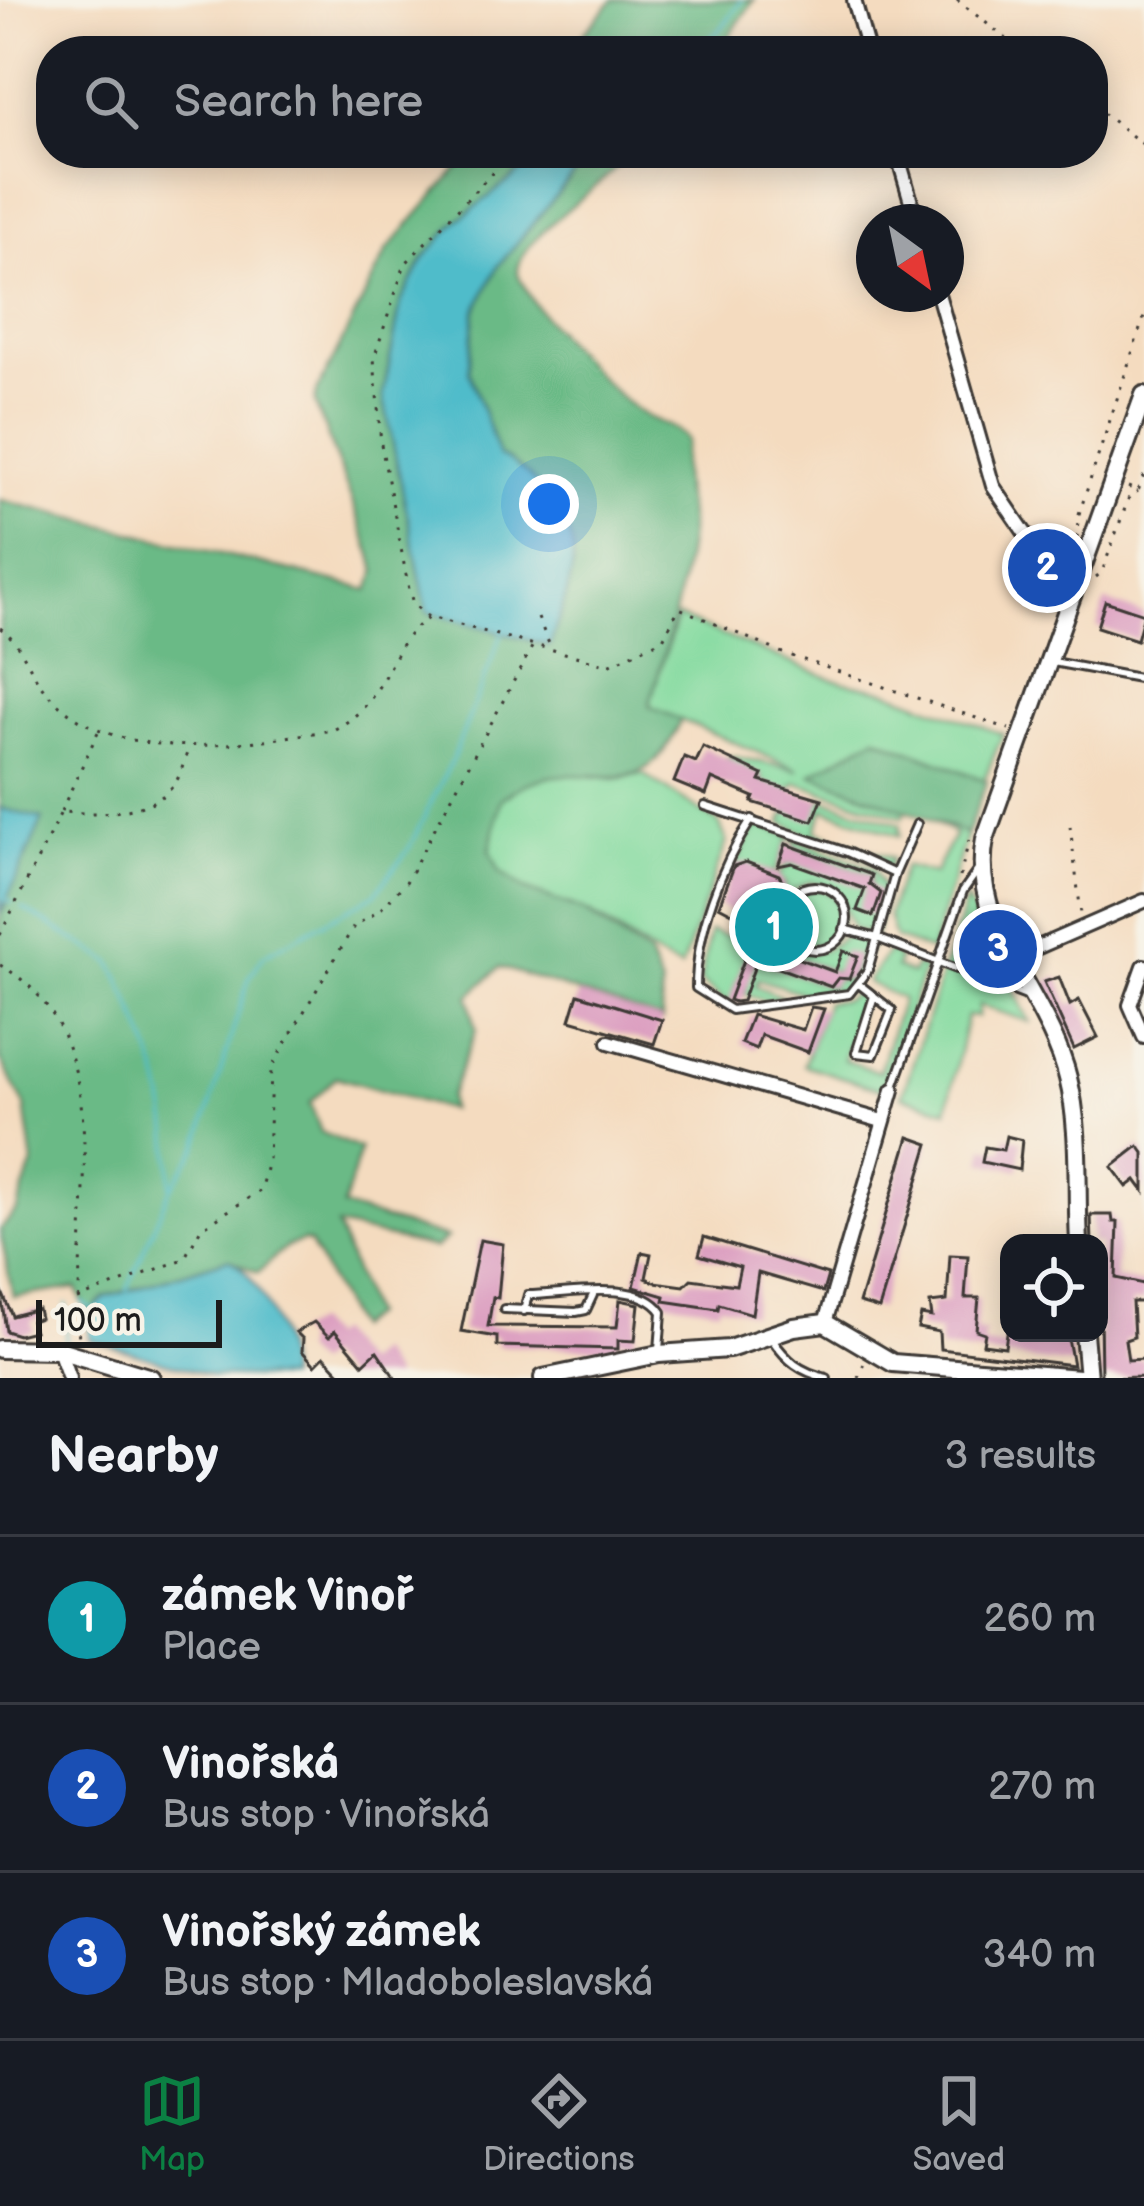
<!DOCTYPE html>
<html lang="en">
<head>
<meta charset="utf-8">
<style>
  body { margin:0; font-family:"Balsamiq Sans",sans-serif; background:#242831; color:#f1f3f6 }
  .controls { position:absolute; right:36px; bottom:36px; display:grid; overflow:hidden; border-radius:24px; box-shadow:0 6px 30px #0003 }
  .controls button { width:108px; height:108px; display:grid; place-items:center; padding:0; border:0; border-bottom:3px solid #363941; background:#171b24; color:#f1f3f6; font:60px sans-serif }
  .compass { position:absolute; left:856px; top:204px; width:108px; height:108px; border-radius:50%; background:#171b24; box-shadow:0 6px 30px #0003; rotate:147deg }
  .scale { position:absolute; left:36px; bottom:30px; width:186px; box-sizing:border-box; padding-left:12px; border:6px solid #1c1c1c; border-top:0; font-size:33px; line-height:42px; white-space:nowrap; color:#1c1c1c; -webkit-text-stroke:9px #f7f3e8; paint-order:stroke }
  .you { position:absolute; left:549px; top:504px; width:42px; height:42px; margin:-30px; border:9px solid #fff; border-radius:50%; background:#1a73e8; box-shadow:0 0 0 18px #1a73e833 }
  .badge { display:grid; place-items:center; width:78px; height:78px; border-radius:50%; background:#0b8043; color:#fff; font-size:39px; font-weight:700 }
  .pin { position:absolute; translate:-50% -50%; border:6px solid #fff; box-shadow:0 3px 12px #0006 }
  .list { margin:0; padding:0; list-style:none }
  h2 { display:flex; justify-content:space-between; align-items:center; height:156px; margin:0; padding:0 48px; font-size:51px }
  h2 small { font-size:39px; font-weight:400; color:#9ea1a6 }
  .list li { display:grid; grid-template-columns:78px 1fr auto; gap:36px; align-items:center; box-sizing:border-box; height:168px; padding:0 48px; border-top:3px solid #363941 }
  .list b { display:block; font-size:45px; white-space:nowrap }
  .list p { margin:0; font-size:39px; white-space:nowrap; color:#9ea1a6 }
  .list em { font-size:39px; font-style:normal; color:#9ea1a6 }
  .icon { flex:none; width:66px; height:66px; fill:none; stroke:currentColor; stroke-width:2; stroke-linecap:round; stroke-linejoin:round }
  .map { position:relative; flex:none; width:1144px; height:1378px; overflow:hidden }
  .search { position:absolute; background:#171b24; box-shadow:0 6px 30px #0003; left:36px; right:36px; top:36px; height:132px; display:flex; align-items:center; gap:30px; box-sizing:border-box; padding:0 42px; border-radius:48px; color:#9ea1a6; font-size:45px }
  .sheet { height:660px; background:#171b24 }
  nav { display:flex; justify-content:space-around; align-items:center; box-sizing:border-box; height:168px; border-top:3px solid #363941; background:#171b24; font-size:33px; color:#9ea1a6 }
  nav a { display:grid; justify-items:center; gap:6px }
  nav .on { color:#0b8043 }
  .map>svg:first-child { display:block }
  .green { fill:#83da9f; stroke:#507b5e; stroke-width:3 }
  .forest { fill:#6aba86; stroke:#436b51; stroke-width:3 }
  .water { fill:#50bcca; stroke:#366c73; stroke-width:3 }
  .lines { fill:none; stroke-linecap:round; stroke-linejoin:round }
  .stream { stroke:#50bcca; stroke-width:3 }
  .building { fill:#da99be }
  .lane-casing { stroke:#3c3934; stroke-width:12 }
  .street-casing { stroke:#3c3934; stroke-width:18 }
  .secondary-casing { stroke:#3c3934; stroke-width:22 }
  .path { stroke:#3c3934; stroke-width:3; stroke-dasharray:3 9; stroke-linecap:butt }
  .lane { stroke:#fff; stroke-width:6 }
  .street { stroke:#fff; stroke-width:12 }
  .secondary { stroke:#fff; stroke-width:16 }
</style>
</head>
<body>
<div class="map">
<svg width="1144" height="1378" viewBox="0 0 1144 1378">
  <rect width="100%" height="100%" fill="#f7f3e8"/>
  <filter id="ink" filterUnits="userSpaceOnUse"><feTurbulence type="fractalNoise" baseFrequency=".00833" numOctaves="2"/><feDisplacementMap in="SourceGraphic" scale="24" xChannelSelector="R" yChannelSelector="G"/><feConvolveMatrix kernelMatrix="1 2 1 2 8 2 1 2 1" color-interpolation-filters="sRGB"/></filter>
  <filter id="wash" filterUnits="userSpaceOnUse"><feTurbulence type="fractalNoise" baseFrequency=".004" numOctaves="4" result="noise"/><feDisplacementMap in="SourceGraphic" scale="48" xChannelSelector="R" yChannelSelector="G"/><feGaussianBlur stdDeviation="2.7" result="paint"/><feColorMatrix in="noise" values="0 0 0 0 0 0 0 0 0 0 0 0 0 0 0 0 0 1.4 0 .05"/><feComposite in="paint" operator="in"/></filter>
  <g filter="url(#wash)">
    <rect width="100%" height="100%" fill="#f4dbbf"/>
    <!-- green -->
    <g class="green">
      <polygon points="677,617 832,679 887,691 1003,734 984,780 876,737 813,775 906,810 903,817 797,783 787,792 760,781 762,776 724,760 732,756 799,770 648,706"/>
      <path d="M556 772 615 779 643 774 719 823 727 841 681 968C642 953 613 922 575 907 552 898 515 892 499 871 482 849 492 822 501 799L524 781Z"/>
      <polygon points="822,799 900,824 900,836 824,809 816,831 892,858 889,868 782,823 787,810"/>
      <polygon points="923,817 967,834 931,951 895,938 888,915 904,866 934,874 955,834"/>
      <path d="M763 826 874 869 886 894 876 936 853 929C841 905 844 883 809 882L782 897 785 884 779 875 789 862 871 886V875L794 847 796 841 789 838 775 873 735 865 754 829Z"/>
      <circle cx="814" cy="917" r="28"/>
      <polygon points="966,899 1030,1022 979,1005 978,1017 967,1016 947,1110 902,1096"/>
      <path d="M775 913C793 951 807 968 848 934L874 942 851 989 811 996 758 979 756 986 785 998 765 1001 745 994 754 959 831 987 834 980 850 979 857 956 835 972 759 944 760 927 770 924Z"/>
      <polygon points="749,924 756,926 729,1004 700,982 710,931 737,940"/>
      <polygon points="889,950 899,959 896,968 912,974 916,965 925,968 882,1090 804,1065 826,1002 844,1000 859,990 864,994 844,1060 879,1072 902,999 867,982"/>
    </g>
    <!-- forest -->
    <g class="forest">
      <polygon points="613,0 754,0 719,51 568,51"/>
      <path d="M471 153H545L457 221 424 258 401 302 383 395 413 534 499 457 469 372 475 312 498 266 591 153H629C605 188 517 236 518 273 532 313 604 385 638 411 654 423 676 424 687 440 673 484 694 507 688 542 680 598 666 651 649 706L681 720C637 826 581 738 501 799L490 850 500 872 524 889 582 910 649 956 661 986 662 1020 500 967 469 996 476 1030 449 1098 450 1110 336 1077 310 1103 321 1132 360 1149 343 1207 447 1238 435 1248 337 1226 371 1316 354 1328 310 1243 303 1241 287 1246 258 1273 228 1259 105 1297 88 1313 76 1288 13 1297 0 1230 17 1210 33 1163 25 1106 0 1059V915L8 900 0 808V500L369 590 376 572 372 555 315 403 317 392 388 249Z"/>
      <polygon points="876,737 987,781 967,834 811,774"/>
    </g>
    <!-- water -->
    <g class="water">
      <path d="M545 153H591L498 266 475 312 469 372 499 456C527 465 571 519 573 551 575 580 558 618 550 646L427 612 383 395 401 302 424 258 457 221Z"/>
      <polygon points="0,808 43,819 0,915"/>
      <path d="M228 1259C260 1274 288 1344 287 1378L211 1376 90 1340 88 1313 105 1298Z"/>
    </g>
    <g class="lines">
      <!-- stream -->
      <g class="stream">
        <polyline points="692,51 720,30 742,0"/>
        <polyline points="0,894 12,903"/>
        <path d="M22 908 111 962 118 975C155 1056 172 1096 170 1186"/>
        <polyline points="127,1290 169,1191 198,1146 249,978 264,955 374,895 408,850 453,758 502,634"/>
        <polyline points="81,1302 93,1310"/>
        <polyline points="66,1304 66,1343"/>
      </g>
    </g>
    <g id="blocks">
      <!-- building -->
      <g class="building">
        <polygon points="1105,601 1144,614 1137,640 1097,627"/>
        <polygon points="703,747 763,775 760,781 822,799 813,821 752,802 754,797 712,779 706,795 674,782 684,757 696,762"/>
        <polygon points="786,844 872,875 869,884 881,893 873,916 857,910 865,889 792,863 778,866"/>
        <polygon points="746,862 779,875 785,885 771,923 759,927 719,906 734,866"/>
        <polygon points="753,936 764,946 835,972 843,951 858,956 849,979 838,978 831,987 757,960 742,1001 734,1002 729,1000"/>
        <polygon points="1059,977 1070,1005 1079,1000 1098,1037 1074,1049 1044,982"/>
        <polygon points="578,994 662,1020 654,1044 570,1020"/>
        <polygon points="811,1007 824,1009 808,1052 761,1035 756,1049 741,1043 752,1015 803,1030"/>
        <polygon points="1006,1136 1022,1140 1019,1170 982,1162 985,1147 1003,1150"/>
        <polygon points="909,1137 929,1144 879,1309 859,1303"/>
        <polygon points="1139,1146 1144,1153 1144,1191 1136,1180 1127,1187 1112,1167"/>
        <polygon points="1091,1215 1112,1215 1113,1222 1118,1222 1116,1278 1144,1284 1144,1302 1132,1302 1134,1337 1125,1340 1128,1360 1144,1359 1144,1377 1101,1378 1099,1243 1092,1243"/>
        <polygon points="704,1237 828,1275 823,1292 758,1273 752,1314 719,1304 718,1309 664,1301 665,1296 634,1287 642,1252 651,1254 646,1278 655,1282 684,1286 691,1279 736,1285 740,1267 699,1255"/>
        <polygon points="480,1240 503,1244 498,1298 493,1297 488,1326 617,1327 620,1300 639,1304 635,1341 618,1340 618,1349 497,1346 497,1337 461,1331"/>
        <polygon points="950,1255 968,1256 965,1298 979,1298 976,1330 985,1333 983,1344 1005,1347 1007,1333 1067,1333 1073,1365 940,1349 939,1332 918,1328 921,1315 932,1317 930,1303 947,1301"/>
        <polygon points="0,1287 12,1316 38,1309 40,1318 31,1321 34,1331 18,1335 6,1331"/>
        <polygon points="314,1322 329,1337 335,1331 363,1364 377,1351 395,1378 345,1378 324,1356 315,1365 302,1351 303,1339 296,1332"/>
      </g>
    </g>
  </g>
  <g filter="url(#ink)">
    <use href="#blocks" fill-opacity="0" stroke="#3c3934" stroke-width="3"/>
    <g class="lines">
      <defs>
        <g id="lane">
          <polyline points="1053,662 1144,679"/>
          <polyline points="705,806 847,852 895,874 877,938 844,929"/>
          <path d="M752 819C721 865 696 932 696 988L731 1010 849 994 868 970 877 938 1026 996"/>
          <polyline points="895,874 917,824"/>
          <circle cx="815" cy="918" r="32"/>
          <polyline points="860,985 892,1010 874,1055 856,1053 874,996"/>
          <polyline points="893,1090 963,891 978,870"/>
          <polyline points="504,1309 576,1312 586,1310 593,1295"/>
          <path d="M524 1311 528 1295C564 1295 639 1278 662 1312L659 1350"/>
          <path d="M771 1338C787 1361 800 1372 827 1378"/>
        </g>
        <g id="street">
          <polyline points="854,0 868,51"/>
          <polyline points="897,153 917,222"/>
          <polyline points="938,294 993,486 1025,533 1080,572"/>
          <polyline points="1013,958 1144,901"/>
          <polyline points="1144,966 1130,1005 1144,1037"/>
          <polyline points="609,1042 882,1121"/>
          <polyline points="825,1323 893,1090"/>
          <polyline points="59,1350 69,1378"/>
        </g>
        <g id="secondary">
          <path d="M1079 1243C1076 1190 1081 1129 1068 1078 1048 996 968 926 985 839L1144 395"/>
          <polyline points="1084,1333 1088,1378"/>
          <polyline points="0,1349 59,1350 151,1378"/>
          <polyline points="543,1378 659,1354 729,1349 794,1327 825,1323 893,1363 1079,1378"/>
        </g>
      </defs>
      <!-- lane casing -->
      <use href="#lane" class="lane-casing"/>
      <!-- street casing -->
      <use href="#street" class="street-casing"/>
      <!-- secondary casing -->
      <use href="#secondary" class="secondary-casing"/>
      <!-- path -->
      <g class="path">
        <polyline points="957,0 1022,51"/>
        <polyline points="1093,106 1144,145"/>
        <polyline points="1128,487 1138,491 1144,475"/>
        <polyline points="1077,538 1078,517 1144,317"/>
        <polyline points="1096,577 1102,572 1129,497 1138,491"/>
        <polyline points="428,617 413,604 408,585 381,444 374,358 405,264 496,169"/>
        <polyline points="538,618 550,646"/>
        <path d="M0 628C24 644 29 674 49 695 120 770 242 743 333 730 393 700 383 645 430 617L609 665 663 639 679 608 780 652 1009 729"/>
        <polyline points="61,811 98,732"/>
        <polyline points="1070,826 1081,914"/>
        <polyline points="960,877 969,840"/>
        <path d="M0 935 61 812C97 814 160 817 179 776 183 767 185 757 189 748"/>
        <path d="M0 965C125 1034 72 1227 79 1343"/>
        <polyline points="77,1299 184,1259 201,1228 260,1191 268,1161 271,1068 354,926 379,911 406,882 532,647"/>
        <polyline points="858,1378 865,1361"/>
      </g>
      <!-- lane -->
      <use href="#lane" class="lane"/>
      <!-- street -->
      <use href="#street" class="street"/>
      <!-- secondary -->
      <use href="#secondary" class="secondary"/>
    </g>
  </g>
</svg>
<div class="controls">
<button><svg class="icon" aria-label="locate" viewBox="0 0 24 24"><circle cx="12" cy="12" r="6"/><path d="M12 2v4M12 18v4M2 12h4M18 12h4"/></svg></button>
</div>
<svg class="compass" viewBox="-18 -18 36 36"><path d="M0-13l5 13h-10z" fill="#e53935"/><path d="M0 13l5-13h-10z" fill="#9ea1a6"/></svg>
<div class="scale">100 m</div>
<div class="you"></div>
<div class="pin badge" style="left:774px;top:927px;background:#0f9aa8">1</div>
<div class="pin badge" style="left:1047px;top:568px;background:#1a4fb4">2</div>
<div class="pin badge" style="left:998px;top:949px;background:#1a4fb4">3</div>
<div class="search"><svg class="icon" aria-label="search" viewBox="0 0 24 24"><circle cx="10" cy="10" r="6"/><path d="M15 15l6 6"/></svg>Search here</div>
</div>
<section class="sheet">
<h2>Nearby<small>3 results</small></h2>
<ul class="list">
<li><span class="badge" style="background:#0f9aa8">1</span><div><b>zámek Vinoř</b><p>Place</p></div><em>260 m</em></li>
<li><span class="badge" style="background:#1a4fb4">2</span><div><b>Vinořská</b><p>Bus stop · Vinořská</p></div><em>270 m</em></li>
<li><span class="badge" style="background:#1a4fb4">3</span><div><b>Vinořský zámek</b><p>Bus stop · Mladoboleslavská</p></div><em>340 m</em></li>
</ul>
</section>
<nav>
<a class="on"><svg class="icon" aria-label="map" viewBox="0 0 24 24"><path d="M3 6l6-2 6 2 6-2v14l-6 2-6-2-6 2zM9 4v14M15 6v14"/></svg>Map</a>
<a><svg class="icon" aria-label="directions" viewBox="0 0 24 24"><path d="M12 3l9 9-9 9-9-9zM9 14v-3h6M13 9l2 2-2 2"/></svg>Directions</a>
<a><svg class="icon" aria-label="saved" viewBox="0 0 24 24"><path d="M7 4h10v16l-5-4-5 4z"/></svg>Saved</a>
</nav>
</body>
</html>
